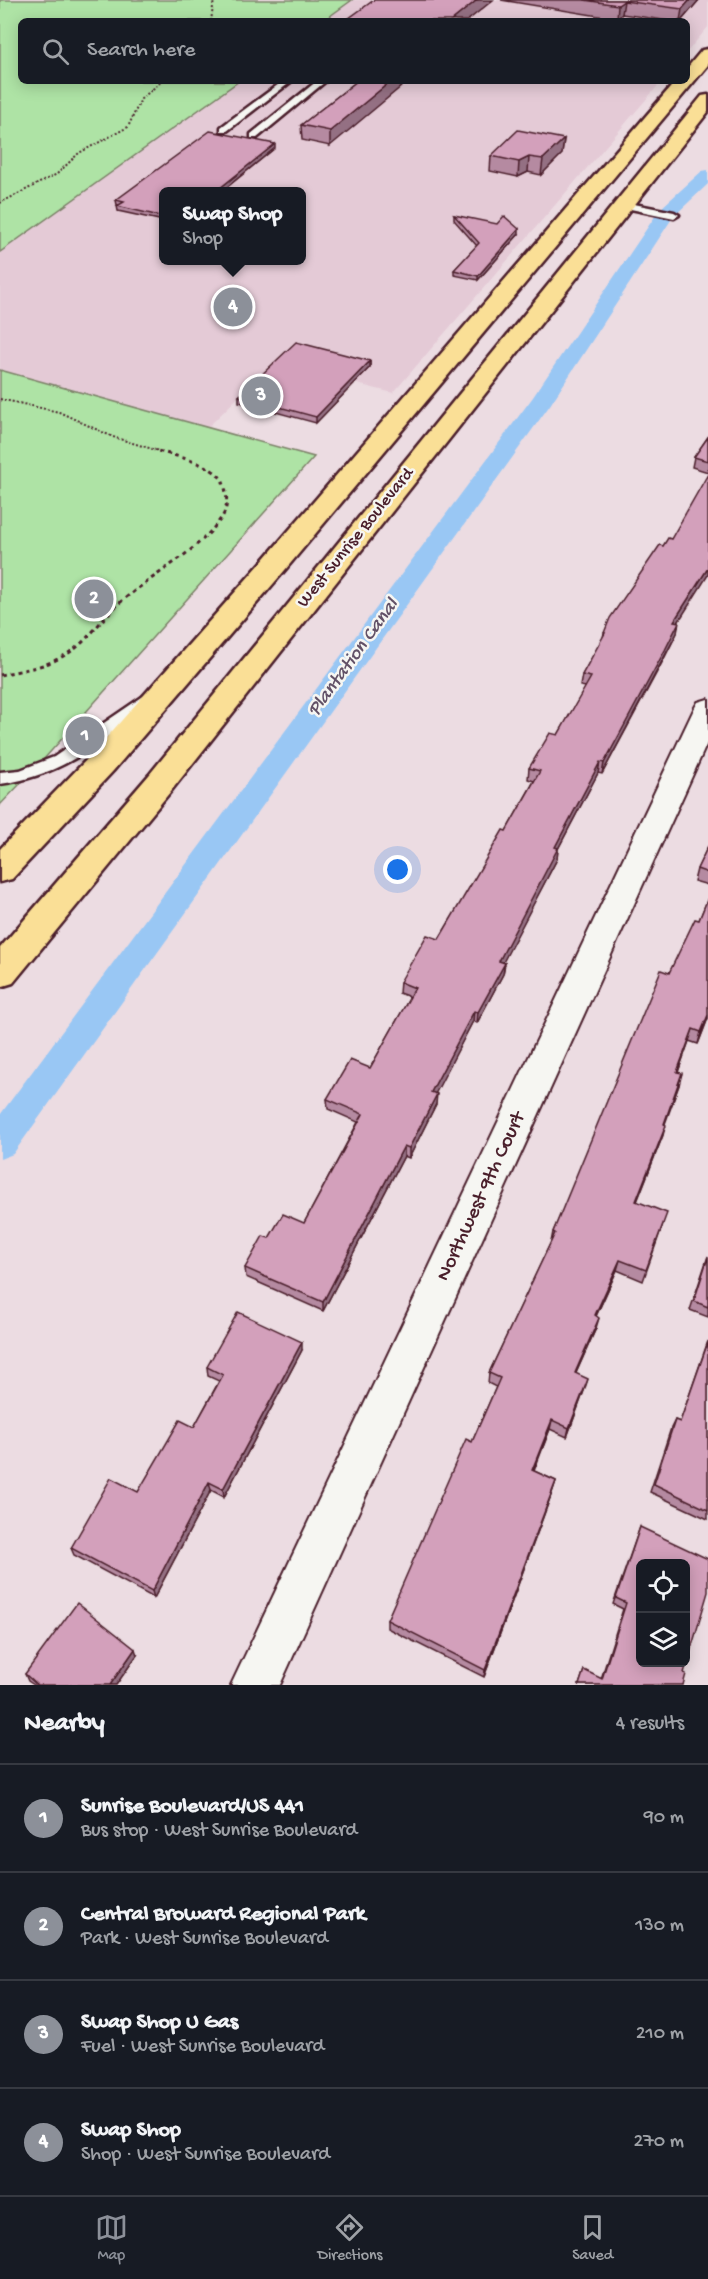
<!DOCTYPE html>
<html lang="en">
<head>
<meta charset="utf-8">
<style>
  body { margin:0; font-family:"Gochi Hand",sans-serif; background:#20242c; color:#f1f3f6 }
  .controls { position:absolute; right:18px; bottom:18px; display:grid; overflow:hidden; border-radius:9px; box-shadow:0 3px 15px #0003 }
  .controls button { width:54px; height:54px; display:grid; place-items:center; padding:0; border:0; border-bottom:2px solid #363941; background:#171b24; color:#f1f3f6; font:30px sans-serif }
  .you { position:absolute; left:398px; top:870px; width:21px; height:21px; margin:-15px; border:4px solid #fff; border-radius:50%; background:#1a73e8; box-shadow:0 0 0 9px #1a73e833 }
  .badge { display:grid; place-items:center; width:39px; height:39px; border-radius:50%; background:#8c9099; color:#fff; font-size:20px; font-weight:700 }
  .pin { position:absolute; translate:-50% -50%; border:3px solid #fff; box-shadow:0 2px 6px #0006 }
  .popup { position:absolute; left:159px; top:187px; width:147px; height:78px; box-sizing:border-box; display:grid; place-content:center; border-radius:9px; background:#171b24; filter:drop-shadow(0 2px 4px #0005); font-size:20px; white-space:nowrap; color:#9ea1a6 }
  .popup b { font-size:22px; color:#f1f3f6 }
  .popup::after { content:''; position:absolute; left:50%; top:100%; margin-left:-12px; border:12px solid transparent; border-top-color:#171b24 }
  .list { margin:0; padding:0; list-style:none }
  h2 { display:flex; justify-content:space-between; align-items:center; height:78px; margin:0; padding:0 24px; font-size:26px }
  h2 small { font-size:20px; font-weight:400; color:#9ea1a6 }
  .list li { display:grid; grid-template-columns:39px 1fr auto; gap:18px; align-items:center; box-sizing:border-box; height:108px; padding:0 24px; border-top:2px solid #363941 }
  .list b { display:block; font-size:22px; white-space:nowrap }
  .list p { margin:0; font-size:20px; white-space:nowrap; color:#9ea1a6 }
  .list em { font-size:20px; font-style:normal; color:#9ea1a6 }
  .icon { flex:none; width:33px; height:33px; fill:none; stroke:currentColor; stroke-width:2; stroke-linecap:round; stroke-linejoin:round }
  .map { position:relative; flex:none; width:708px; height:1685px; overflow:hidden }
  .search { position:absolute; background:#171b24; box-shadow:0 3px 15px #0003; left:18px; right:18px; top:18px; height:66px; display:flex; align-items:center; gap:15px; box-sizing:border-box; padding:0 21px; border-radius:9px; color:#9ea1a6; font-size:22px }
  .sheet { height:510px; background:#171b24 }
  nav { display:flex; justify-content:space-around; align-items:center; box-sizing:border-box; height:84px; border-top:2px solid #363941; background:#171b24; font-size:16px; color:#9ea1a6 }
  nav a { display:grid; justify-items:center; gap:3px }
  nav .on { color:#8c9099 }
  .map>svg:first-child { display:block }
  .built { fill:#e4cad6; fill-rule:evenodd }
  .green { fill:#aee3a5; stroke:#7c8168; stroke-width:1.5 }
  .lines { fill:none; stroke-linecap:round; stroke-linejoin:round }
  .canal { fill:#99c7f4; fill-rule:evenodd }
  .lane-casing { stroke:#4a1f2b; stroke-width:5 }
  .street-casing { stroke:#4a1f2b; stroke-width:4 }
  .primary-casing { stroke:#4a1f2b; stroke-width:5 }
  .path-far1 { stroke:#4a1f2b; stroke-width:2; stroke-dasharray:2 2; stroke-linecap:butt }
  .path { stroke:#4a1f2b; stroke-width:3; stroke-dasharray:4 4; stroke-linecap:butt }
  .lane { fill:#f6f6f2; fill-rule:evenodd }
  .street { fill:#f6f6f2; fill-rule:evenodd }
  .primary { fill:#fadf96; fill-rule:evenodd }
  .wall { fill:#b58aa1; stroke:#4a1f2b; stroke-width:1.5 }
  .shaded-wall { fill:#947083; stroke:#4a1f2b; stroke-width:1.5 }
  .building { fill:#d3a0bb; stroke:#4a1f2b; stroke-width:1.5; fill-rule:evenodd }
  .labels { text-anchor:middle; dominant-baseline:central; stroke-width:5; stroke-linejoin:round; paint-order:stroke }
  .street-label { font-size:18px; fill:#4a1f2b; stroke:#f6f6f2 }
  .water-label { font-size:20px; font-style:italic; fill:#625167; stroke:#f6f6f2 }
  .near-street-label { font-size:21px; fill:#4a1f2b; stroke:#f6f6f2 }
</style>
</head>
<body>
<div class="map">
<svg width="708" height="1685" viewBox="0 0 708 1685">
  <rect width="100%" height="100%" fill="#ecdce2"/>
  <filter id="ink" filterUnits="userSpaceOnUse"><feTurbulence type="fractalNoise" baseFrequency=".0167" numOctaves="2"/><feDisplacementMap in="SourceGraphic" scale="12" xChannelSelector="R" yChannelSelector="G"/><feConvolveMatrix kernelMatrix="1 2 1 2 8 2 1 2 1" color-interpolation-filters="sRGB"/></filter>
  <g filter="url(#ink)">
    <!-- built -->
    <g class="built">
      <polygon points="353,0 708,0 708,27 687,52 687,21 323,21"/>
      <path d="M239 81H662L393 393 273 363 208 427 0 370V252ZM164 192H302V260H164Z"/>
    </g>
    <!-- green -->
    <g class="green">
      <polygon points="0,0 352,0 323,21 21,21 21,81 239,81 0,252"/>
      <polygon points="0,370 314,457 43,760 0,805"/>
    </g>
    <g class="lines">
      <!-- canal -->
      <polygon class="canal" points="708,170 708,184 673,217 550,405 13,1154 0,1159 0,1115 533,397 660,209 702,171"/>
      <defs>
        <g id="lane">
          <polygon points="283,81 292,81 227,131 221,131 221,127"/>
          <polygon points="317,81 326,81 257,138 251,138 251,134"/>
          <polygon points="624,202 674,212 679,215 674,218 621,207 621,203"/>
          <path d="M145 695 150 696 153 700 150 704C102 741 63 776 0 784V772L20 770 54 757Z"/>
        </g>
        <polygon id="street" points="708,699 708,741 280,1685 231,1685 694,709 698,702"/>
        <g id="primary">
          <polygon points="708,49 708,65 280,576 113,771 12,879 0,882 0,849 91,755 260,564 676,81 687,81 687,68 702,50"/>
          <polygon points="708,95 708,112 171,791 13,983 0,987 0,948 149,775 702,96"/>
        </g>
      </defs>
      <!-- lane casing -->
      <use href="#lane" class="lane-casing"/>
      <!-- street casing -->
      <use href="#street" class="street-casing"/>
      <!-- primary casing -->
      <use href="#primary" class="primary-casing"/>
      <!-- path-far1 -->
      <g class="path-far1">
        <polyline points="211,21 214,0"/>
        <polyline points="0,203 57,174 79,153 128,127 141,99 162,81"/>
        <polyline points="0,399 59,412 113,437 159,451"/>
      </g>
      <!-- path -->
      <path class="path" d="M0 675C22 670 46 667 65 655 86 644 98 623 114 608 147 577 197 554 222 517 229 507 227 492 223 482 216 464 172 455 154 450"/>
      <!-- lane -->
      <use href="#lane" class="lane"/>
      <!-- street -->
      <use href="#street" class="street"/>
      <!-- primary -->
      <use href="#primary" class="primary"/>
    </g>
    <!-- wall -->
    <g class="wall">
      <polygon points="501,0 699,0 681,21 670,21 622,14 617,19"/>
      <polygon points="357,81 330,146 302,140 301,125"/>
      <polygon points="564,139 562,154 541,175 528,172 518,177 490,171 491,156"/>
      <polygon points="275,148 221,192 164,192 164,221 118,211 117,206 119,205 117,205 116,200"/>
      <polygon points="454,215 519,234 478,280 454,275 454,270 477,246 454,220"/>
      <polygon points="370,361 370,367 316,423 239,402 239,396"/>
      <polygon points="708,437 708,472 692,467 694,457"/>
      <polygon points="678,622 677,633 663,661 602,774 598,773 558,849 557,859 502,963 505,963 503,974 477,1023 473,1021 435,1093 436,1104 409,1158 404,1156 323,1311 246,1277 245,1268 269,1238 304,1223 358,1122 328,1109 327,1099 370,1068 410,997 399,993 400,982 439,939 506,831 534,781 528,779 529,768 558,735 586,687 580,686 582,675 603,638 604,633"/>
      <polygon points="708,846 708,885 694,881 697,869"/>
      <polygon points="708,898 708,1018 698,1044 689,1041 678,1072 679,1085 664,1124 663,1135 637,1201 663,1224 643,1281 617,1270 596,1316 596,1328 576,1373 585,1388 567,1437 550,1429 534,1471 556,1481 553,1490 484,1677 387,1628 387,1620 472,1442 496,1387 488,1383 489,1373 551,1242 553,1232 669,973 699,920"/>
      <polygon points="708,1256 708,1317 690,1310"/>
      <polygon points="708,1341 708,1519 650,1492 671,1428 675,1420 680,1422"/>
      <polygon points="302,1350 224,1497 211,1490 154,1598 74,1555 71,1548 138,1492 194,1427 219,1381 208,1376 207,1367"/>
      <polygon points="640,1527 684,1673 683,1685 579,1685 584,1670 601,1679 623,1609 613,1604"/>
      <polygon points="137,1655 116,1685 34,1685 28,1681 25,1674"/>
    </g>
    <!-- shaded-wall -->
    <g class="shaded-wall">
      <polygon points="477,0 493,0 467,21 451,21"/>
      <polygon points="690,0 699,0 681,21 680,21 682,9"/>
      <polygon points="624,1 622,14 617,19 618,5"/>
      <polygon points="391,81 408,81 330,146 330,131"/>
      <polygon points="564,139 562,154 541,175 543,159"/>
      <polygon points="275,144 275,148 221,192 215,192"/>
      <polygon points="529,157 528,172 518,177 519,162"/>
      <polygon points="519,229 519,234 478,280 478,276"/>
      <polygon points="370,361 370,367 316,423 316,417"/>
      <polygon points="708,568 708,575 672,632 674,621"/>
      <polygon points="679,622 677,633 602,774 604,763"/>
      <polygon points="600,762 598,773 558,849 557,859 498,972 499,961 555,847"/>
      <polygon points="505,963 503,974 477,1023 478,1012"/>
      <polygon points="474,1011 473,1021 431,1102 431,1092"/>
      <polygon points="708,1015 708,1018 698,1044 701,1032"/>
      <polygon points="693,1029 689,1041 674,1083 677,1072"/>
      <polygon points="682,1073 679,1085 661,1135 664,1124"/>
      <polygon points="437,1094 436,1104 409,1158 409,1148"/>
      <polygon points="666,1125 663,1135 633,1212 636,1201"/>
      <polygon points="404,1146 404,1156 323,1311 323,1302"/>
      <polygon points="620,1260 617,1270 592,1325 595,1315"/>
      <polygon points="599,1318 596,1328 572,1382 575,1373"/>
      <polygon points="302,1342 302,1350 224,1497 223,1489"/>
      <polygon points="588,1379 585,1388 567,1437 569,1428"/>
      <polygon points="552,1420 550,1429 530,1479 532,1470"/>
      <polygon points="556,1481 553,1490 484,1677 485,1670"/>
      <polygon points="209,1482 211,1490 154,1598 152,1591"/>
      <polygon points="135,1649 137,1655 116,1685 110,1685"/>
    </g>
    <!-- building -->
    <g class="building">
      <polygon points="374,0 477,0 451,21 345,21"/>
      <polygon points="584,0 690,0 682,9 624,1 618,5"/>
      <polygon points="357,81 391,81 330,131 301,125"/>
      <polygon points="518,130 564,139 543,159 529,157 519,162 491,156"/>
      <polygon points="210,131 275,144 215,192 164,192 164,217 117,206 124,202 116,200"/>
      <polygon points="454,215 497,224 504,216 519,229 478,276 454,270 479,243"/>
      <polygon points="296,342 370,361 316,417 239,396"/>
      <polygon points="708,437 708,461 694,457"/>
      <polygon points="708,474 708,568 674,621 679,622 665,650 604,763 600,762 555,847 558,848 499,961 505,963 478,1012 474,1011 431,1092 437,1094 409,1148 404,1146 323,1302 245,1268 263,1236 269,1238 283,1214 304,1223 363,1114 327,1099 350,1060 370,1068 415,988 400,982 427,935 439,939 503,830 506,831 540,771 529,768 550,733 558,735 591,677 582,675 605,633 604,633 610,618 660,545 663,546 668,538 671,539"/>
      <polygon points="708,846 708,873 697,869"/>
      <polygon points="708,898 708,1015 701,1032 693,1029 677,1072 682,1073 664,1124 666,1125 636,1201 667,1213 646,1270 620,1260 595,1315 599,1318 575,1373 588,1379 569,1428 552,1420 532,1470 556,1481 485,1670 387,1620 466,1439 472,1442 500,1378 489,1373 555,1233 553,1232 661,970 669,973 695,919 699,920"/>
      <polygon points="708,1257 708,1307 694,1301"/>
      <polygon points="238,1312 302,1342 223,1489 209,1482 152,1591 71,1548 111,1478 138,1492 180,1420 194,1427 223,1375 207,1367"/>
      <polygon points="708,1342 708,1510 654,1484 675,1420 680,1422"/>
      <path d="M640 1527 708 1559V1592L684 1673 686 1674 683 1685H579L584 1670 602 1679 626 1603 616 1598ZM640 1563H686V1662H640Z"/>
      <polygon points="77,1603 135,1649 110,1685 37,1685 25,1674"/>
    </g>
  </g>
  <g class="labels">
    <!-- street labels -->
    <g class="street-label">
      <text transform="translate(356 538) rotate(-51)">West Sunrise Boulevard</text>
    </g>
    <!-- water labels -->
    <g class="water-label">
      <text transform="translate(354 658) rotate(-54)">Plantation Canal</text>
    </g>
    <!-- near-street labels -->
    <g class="near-street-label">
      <text transform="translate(482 1197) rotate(-65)">Northwest 9th Court</text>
    </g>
  </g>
</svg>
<div class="controls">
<button><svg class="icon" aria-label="locate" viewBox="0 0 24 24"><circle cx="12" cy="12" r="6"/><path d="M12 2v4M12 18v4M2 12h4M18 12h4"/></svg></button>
<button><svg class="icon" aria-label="layers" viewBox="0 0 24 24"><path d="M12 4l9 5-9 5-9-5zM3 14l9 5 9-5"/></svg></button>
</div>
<div class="you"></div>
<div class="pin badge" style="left:85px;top:736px">1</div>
<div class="pin badge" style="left:94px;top:599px">2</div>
<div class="pin badge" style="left:261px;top:396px">3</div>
<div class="pin badge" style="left:233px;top:307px">4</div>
<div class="popup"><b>Swap Shop</b>Shop</div>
<div class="search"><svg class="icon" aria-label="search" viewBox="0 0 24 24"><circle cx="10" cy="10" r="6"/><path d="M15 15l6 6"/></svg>Search here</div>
</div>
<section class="sheet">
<h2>Nearby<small>4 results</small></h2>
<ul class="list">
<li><span class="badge">1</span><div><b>Sunrise Boulevard/US 441</b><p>Bus stop · West Sunrise Boulevard</p></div><em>90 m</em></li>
<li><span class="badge">2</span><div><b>Central Broward Regional Park</b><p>Park · West Sunrise Boulevard</p></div><em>130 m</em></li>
<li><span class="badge">3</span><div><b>Swap Shop U Gas</b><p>Fuel · West Sunrise Boulevard</p></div><em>210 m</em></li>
<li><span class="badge">4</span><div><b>Swap Shop</b><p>Shop · West Sunrise Boulevard</p></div><em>270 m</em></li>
</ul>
</section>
<nav>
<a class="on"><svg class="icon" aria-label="map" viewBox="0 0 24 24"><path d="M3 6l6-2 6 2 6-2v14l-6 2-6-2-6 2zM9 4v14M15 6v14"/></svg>Map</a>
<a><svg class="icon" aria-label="directions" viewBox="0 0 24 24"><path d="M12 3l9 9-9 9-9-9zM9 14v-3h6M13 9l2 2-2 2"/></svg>Directions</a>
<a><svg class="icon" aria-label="saved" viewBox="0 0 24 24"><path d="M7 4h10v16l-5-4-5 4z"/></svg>Saved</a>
</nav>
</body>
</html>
